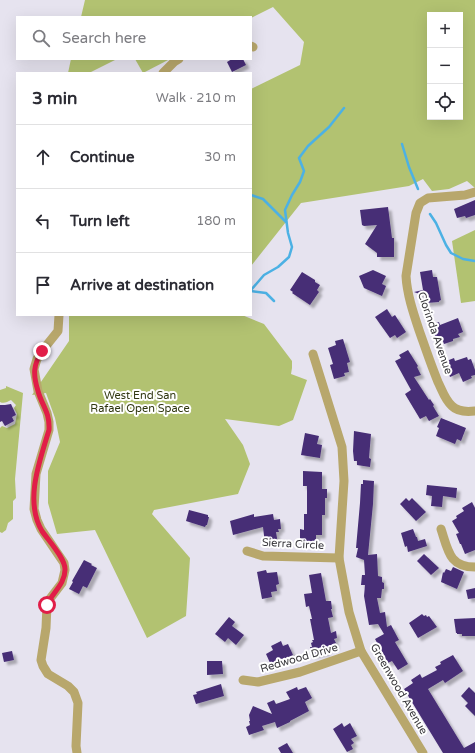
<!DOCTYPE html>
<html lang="en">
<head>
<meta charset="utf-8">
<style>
  body { margin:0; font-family:"Varela Round",sans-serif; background:#f2f2f3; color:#2b2b33 }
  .controls { position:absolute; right:12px; top:12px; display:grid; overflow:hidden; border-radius:0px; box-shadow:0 4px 16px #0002 }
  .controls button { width:36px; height:36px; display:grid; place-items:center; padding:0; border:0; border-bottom:1px solid #e1e1e2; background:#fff; color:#2b2b33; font:20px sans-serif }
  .stop { position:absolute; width:12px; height:12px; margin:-9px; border:3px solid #e11d48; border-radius:50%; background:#fff }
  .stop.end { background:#e11d48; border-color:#fff; box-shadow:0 1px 4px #0008 }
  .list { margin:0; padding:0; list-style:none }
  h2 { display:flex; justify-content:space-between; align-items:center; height:52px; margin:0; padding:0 16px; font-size:17px }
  h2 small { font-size:13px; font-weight:400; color:#7c7c81 }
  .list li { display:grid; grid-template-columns:26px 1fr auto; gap:12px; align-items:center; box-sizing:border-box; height:64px; padding:0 16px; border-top:1px solid #e1e1e2 }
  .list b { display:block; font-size:15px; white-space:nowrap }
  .list em { font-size:13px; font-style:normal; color:#7c7c81 }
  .icon { flex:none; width:22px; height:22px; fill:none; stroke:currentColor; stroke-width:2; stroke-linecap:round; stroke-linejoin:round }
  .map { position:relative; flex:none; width:475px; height:753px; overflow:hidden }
  .search { position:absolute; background:#fff; box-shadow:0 4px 16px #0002; left:16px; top:16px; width:236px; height:44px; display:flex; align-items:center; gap:10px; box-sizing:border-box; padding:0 14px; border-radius:0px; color:#7c7c81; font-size:15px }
  .panel { position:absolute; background:#fff; box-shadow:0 4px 16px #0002; left:16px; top:72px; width:236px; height:244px; border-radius:0px }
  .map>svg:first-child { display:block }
  .green { fill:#b2c271; fill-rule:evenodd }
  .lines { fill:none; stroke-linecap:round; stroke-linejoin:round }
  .stream { stroke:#4cb1e4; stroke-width:2.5 }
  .building { fill:#472e76; filter:url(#shadow) }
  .minor { stroke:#b8a76c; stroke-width:9 }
  .route { stroke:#e11d48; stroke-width:5 }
  .labels { text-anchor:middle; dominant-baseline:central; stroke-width:4; stroke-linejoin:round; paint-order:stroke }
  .street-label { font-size:11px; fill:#39383c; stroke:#fff }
  .park-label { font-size:11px; fill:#313811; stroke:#fff }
</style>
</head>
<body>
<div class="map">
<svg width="475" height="753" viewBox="0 0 475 753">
  <defs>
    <filter id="shadow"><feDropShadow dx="3.5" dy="3.5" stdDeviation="1" flood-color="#0004"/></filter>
  </defs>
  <rect width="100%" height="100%" fill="#e6e3ef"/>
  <!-- green -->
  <g class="green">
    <path d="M85 0H475V188L467 181 449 189 432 191 423 179 409 186 301 203 251 266V89L300 65 304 42 273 7 251 18V17H81ZM430 15H460V117H430Z"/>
    <polygon points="71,59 117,59 89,73 68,73"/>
    <polygon points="135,59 170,59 143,73"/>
    <polygon points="475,230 475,301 461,303 452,241"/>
    <polygon points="69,315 242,315 264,324 292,361 292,368 291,374 307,380 293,420 279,426 225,419 243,445 250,464 238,494 154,510 152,514 190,558 186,616 147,638 95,530 57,534 48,503 48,471 60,442 55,418 46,393 32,395 69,341"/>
    <path d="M6 386 23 393 15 479 16 498 13 501V519L8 523 6 530 2 533 0 532V428L2 426 7 428 15 424 17 414 14 408 16 405 11 400C7 402 4 404 0 402V390L6 388Z"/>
  </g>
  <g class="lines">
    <!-- stream -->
    <g class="stream">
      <polyline points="402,144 409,167 418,189"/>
      <polyline points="251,195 263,199 286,222"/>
      <polyline points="430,214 436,223 446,245 451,253 463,259 475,261"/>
      <polyline points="251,290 264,275 278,267 289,257 292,247 288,233 285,210 292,195 300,182 304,171 299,158 308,146 329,127 344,108"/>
      <polyline points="251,291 266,293 274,301"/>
    </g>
  </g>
  <!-- building -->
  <g class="building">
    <polygon points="232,59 243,59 246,65 232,72 227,62"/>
    <polygon points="475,200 475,215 466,218 465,216 457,218 454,209"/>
    <polygon points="388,207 392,238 394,238 394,257 377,257 377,253 365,244 377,225 364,226 362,225 360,210"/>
    <polygon points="373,270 386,276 382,284 386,286 382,296 364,288 359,276"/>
    <polygon points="432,270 433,277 437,277 441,300 439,301 439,302 426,303 425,296 414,292 423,290 420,272"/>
    <polygon points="302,272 315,280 315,282 320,285 317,290 319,292 310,305 292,293 293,292 290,290"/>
    <polygon points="387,309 392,317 395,315 406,332 397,338 395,335 390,338 375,317"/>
    <polygon points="458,318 463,332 458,334 460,337 453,339 453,341 444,344 441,336 436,338 431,325 439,322 440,325"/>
    <polygon points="343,339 350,362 347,363 349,372 344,373 345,376 334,379 330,365 333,364 328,348 336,345 335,341"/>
    <polygon points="408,350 418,366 417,367 421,375 414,377 429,400 430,399 434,405 433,406 439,416 429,421 426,416 420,419 405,394 411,390 395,361 401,358 399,355"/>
    <polygon points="467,357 468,360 471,359 475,370 475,375 471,376 472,378 463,382 459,373 450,377 444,362 454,358 455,361"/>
    <polygon points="11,404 16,415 12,417 14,421 5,426 2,421 0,422 0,405 5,405"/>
    <polygon points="441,418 466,428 461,441 457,439 455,444 436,436 439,428 437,427"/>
    <polygon points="354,431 371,434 369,458 371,459 370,467 357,465 357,461 354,461 353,451"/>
    <polygon points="305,433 319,436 317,444 322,445 320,458 301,455"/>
    <polygon points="303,471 322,472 322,489 327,489 327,498 325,498 325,515 322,515 322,535 316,535 316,543 300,542 300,529 304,530 304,514 307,514 307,486 303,486"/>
    <polygon points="363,480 374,481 373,504 368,555 377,554 378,576 382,577 382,582 384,583 384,589 382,589 381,598 377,598 380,613 385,612 387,627 391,625 399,640 395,642 408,664 398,670 392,661 388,663 375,639 384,634 378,624 369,625 364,596 365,585 361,585 362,575 365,575 364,560 356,557 358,548 356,548 360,503 361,484 363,484"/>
    <polygon points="427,485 457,488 456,498 443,496 442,507 431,506 432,496 426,495"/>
    <polygon points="406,498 409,501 412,498 426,512 416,521 400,504"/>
    <polygon points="472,502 475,508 475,550 465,554 461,544 460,544 456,534 459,533 452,521 457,518 456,516 464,511 462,508"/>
    <polygon points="189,510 208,515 208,517 209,517 207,525 206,525 205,527 186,521"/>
    <polygon points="254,514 254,517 273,514 274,520 280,519 281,529 278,529 279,532 276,532 277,538 276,542 265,544 263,527 233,535 230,521"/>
    <polygon points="413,529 416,537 417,537 418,541 425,539 427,546 408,552 407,546 405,547 401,533"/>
    <polygon points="424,554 439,568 431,575 417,561"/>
    <polygon points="84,560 92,564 91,565 97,568 87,588 83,586 79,594 69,589 73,582 72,581"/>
    <polygon points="453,567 464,572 457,589 441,582 443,572 444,573 446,569 451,571"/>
    <polygon points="266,570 267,573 277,572 279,584 276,585 277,591 271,592 272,597 262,599 257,572"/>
    <polygon points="321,573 326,601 331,601 332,609 331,609 333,617 328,618 331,633 336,631 337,638 334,639 336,643 335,643 336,646 326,649 327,652 312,655 310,647 312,647 311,643 313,642 312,640 314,640 310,619 312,619 309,606 306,607 304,594 312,593 309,575"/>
    <polygon points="475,588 475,598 468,599 466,590"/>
    <polygon points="422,614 424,616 426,615 427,617 429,616 437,627 418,638 409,623"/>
    <polygon points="229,617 235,622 232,626 244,635 236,645 228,638 225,642 215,634"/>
    <polygon points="475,618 475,636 462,636 462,634 457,634 457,633 456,633 454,619"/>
    <polygon points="281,641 283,646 288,644 293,655 271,665 266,654 273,650 271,646"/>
    <polygon points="12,651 14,660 4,662 2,653"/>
    <polygon points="453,655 463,671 445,683 443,680 428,689 464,748 475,742 475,753 443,753 404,689 413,683 411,680 420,674 422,678 437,670 435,667 441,664 440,662"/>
    <polygon points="207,661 222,661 223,674 207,675"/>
    <polygon points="221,684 224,696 196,704 193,695 197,694 196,692"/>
    <polygon points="297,687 298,690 306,687 312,698 305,702 309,711 290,721 290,722 277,728 275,722 262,726 264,730 249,735 246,727 250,725 249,721 250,721 249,715 253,706 272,714 267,703 274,700 276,704 290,699 286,692"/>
    <polygon points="469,687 475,693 475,716 465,706 468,703 461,696"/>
    <polygon points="342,723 344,727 350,723 357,736 351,739 354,743 351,745 353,749 347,752 333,729"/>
    <polygon points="287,743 293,753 281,753 278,748"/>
  </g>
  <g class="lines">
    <!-- minor -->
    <g class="minor">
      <polyline points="251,46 253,47"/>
      <polyline points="163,73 174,62 179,59"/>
      <path d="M475 192 465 195 428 198 420 203 416 213 406 276C407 294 413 312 419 330 425 347 431 365 438 382 442 390 445 400 452 406 458 412 467 412 475 411"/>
      <polyline points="59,315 58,331 42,351 37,359 34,369 38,391 47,413 49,422 49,430 36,474 34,509 37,520 41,529 64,563 65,570 62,583 49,600 47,605 46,628 41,660 43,666 48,674 68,686 74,692 78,703 76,746 77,753"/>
      <polyline points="313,354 342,447 344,481 339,558 349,612 361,651 423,753"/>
      <path d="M441 529C448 550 449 567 475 567"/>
      <polyline points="247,551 263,556 339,558"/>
      <polyline points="243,680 258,682 300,672 361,651"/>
    </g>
  </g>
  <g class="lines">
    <!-- route -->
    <path class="route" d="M42 351C33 365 33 375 38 391 42 406 50 412 49 430 40 460 24 501 42 531 48 540 66 559 65 570 65 584 52 593 47 605"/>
  </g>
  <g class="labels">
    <!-- street labels -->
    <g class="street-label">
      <text transform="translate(435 333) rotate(71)">Clorinda Avenue</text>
      <text transform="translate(293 544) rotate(3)">Sierra Circle</text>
      <text transform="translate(299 658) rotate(-16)">Redwood Drive</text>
      <text transform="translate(399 689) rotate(60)">Greenwood Avenue</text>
    </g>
    <!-- park labels -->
    <g class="park-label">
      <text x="140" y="395">West End San<tspan x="140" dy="13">Rafael Open Space</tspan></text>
    </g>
  </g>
</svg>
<div class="controls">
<button>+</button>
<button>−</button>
<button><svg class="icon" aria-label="locate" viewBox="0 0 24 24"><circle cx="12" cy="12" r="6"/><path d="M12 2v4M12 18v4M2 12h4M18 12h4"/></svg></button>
</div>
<div class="stop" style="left:47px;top:605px"></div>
<div class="stop end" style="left:42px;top:351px"></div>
<div class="search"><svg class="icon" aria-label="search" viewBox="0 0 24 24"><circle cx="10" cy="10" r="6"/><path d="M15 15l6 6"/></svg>Search here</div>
<section class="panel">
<h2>3 min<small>Walk · 210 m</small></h2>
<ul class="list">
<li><svg class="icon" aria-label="ahead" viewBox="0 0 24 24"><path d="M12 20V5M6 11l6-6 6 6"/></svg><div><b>Continue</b></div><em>30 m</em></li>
<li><svg class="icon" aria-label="left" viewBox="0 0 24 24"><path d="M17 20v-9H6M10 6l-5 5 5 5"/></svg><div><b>Turn left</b></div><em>180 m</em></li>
<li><svg class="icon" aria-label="arrive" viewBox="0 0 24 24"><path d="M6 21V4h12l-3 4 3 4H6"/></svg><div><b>Arrive at destination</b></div></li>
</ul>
</section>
</div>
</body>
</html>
